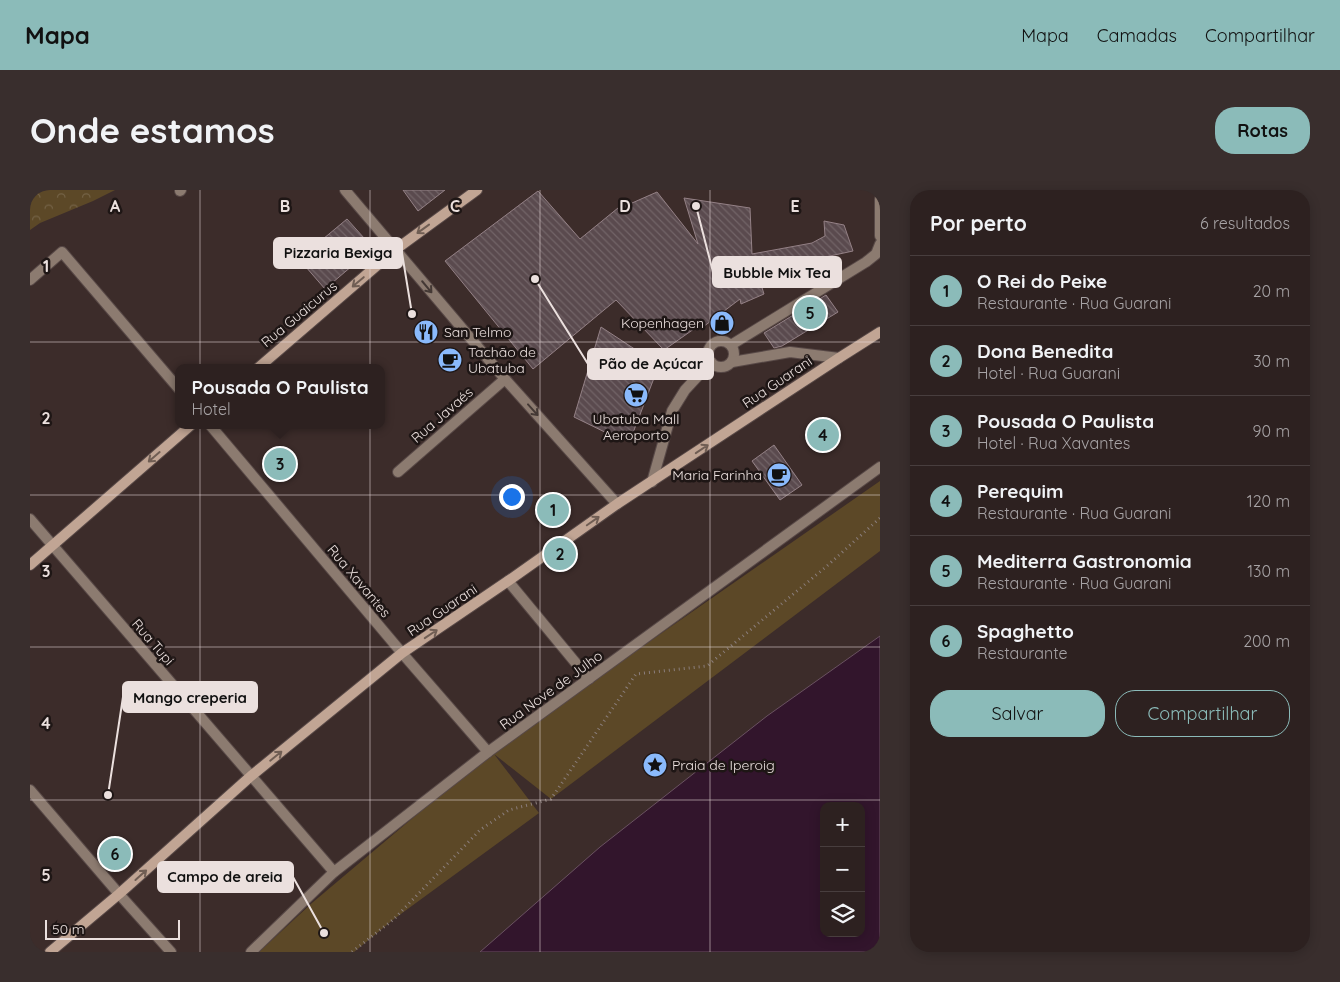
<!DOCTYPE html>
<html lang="pt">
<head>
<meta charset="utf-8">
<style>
  body { margin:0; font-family:Quicksand,sans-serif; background:#392e2d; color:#f1f3f6 }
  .controls { position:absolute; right:15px; bottom:15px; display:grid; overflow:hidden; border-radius:10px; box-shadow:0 2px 12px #0003 }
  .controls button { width:45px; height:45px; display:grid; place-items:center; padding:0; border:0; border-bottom:1px solid #483e3e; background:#2d2120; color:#f1f3f6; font:25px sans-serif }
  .scale { position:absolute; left:15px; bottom:12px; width:135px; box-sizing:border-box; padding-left:5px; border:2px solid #ebe0de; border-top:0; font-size:14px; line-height:18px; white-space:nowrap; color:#ebe0de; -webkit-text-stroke:4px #1e1615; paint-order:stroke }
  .you { position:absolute; left:481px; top:306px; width:18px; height:18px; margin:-12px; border:4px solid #fff; border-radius:50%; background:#1a73e8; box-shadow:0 0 0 8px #1a73e833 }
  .badge { display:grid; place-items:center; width:32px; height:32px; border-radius:50%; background:#8bbbb9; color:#111; font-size:16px; font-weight:700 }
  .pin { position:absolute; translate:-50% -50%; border:2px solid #fff; box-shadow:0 1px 5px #0006 }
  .popup { position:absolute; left:145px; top:174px; width:210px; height:65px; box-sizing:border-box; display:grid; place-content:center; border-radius:10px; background:#2d2120; filter:drop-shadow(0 1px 4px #0005); font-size:16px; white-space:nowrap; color:#a7a3a5 }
  .popup b { font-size:19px; color:#f1f3f6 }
  .popup::after { content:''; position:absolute; left:50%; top:100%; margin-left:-10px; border:10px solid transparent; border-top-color:#2d2120 }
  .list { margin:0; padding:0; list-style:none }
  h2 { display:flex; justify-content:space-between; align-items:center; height:65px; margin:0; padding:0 20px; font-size:21px }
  h2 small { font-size:16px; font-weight:400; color:#a7a3a5 }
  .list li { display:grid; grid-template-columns:32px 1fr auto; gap:15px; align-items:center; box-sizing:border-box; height:70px; padding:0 20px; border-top:1px solid #483e3e }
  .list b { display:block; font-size:19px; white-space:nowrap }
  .list p { margin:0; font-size:16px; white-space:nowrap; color:#a7a3a5 }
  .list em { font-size:16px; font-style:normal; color:#a7a3a5 }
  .actions { display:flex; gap:10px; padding:15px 20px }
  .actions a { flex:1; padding:11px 0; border:1px solid #8bbbb9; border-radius:20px; text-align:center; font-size:18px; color:#8bbbb9 }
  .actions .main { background:#8bbbb9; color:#111 }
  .icon { flex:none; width:28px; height:28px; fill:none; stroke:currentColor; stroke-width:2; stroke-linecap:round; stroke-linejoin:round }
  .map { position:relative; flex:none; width:850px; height:762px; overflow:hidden; border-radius:20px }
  header { display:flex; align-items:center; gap:30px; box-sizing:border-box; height:70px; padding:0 25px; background:#8bbbb9; color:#111 }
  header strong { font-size:24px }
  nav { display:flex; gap:28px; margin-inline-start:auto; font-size:18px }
  .intro { display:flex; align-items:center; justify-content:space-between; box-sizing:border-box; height:120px; padding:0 30px }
  h1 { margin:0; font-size:35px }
  .button { padding:12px 22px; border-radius:20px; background:#8bbbb9; color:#111; font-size:18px; font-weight:700 }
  main { display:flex; gap:30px; padding:0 30px }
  aside { flex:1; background:#2d2120; border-radius:20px; box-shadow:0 2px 12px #0003 }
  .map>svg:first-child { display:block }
  .green { fill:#5c4827 }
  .forest { fill:url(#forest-crowns) }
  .water { fill:#32152c; stroke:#6a5261; fill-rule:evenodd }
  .building { fill:url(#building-back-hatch); stroke:#948186 }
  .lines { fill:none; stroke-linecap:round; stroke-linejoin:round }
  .lane-casing { stroke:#584947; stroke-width:12 }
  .street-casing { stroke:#584947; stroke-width:12 }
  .secondary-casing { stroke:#584947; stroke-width:12 }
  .path { stroke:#8b7e7c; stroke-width:3; stroke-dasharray:1 4; stroke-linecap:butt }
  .lane { stroke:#8c7b70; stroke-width:10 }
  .street { stroke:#8c7b70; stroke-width:10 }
  .secondary { stroke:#c1a594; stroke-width:10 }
  .oneway { stroke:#705e54 }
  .oneway2 { stroke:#443935 }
  .grid { fill:none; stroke:#ebe0de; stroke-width:1; stroke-opacity:0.55 }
  .labels { text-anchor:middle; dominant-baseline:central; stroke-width:5; stroke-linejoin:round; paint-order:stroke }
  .street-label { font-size:14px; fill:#ebe0de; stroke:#1e1615 }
  .poi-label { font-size:14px; fill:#ebe0de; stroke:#1e1615; text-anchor:start }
  .grid-label { font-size:16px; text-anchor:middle; font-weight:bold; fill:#ebe0de; stroke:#1e1615; stroke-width:5; stroke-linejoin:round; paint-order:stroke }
  .leader { fill:none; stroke:#ebe0de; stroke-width:2 }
  .callout-dot { fill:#ebe0de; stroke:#1e1615; stroke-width:2 }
  .callout { fill:#ebe0de; stroke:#ebe0de; stroke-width:2 }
  .callout-label { font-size:15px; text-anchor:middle; font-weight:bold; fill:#111 }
</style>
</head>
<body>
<header>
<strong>Mapa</strong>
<nav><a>Mapa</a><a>Camadas</a><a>Compartilhar</a></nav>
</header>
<div class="intro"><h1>Onde estamos</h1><a class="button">Rotas</a></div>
<main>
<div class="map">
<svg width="850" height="762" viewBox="0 0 850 762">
  <defs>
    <pattern id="forest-crowns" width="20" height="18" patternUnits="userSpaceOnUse" patternTransform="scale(1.25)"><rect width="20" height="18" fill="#5c4827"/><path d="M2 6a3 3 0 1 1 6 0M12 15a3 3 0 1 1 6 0" fill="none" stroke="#746246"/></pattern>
    <pattern id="building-back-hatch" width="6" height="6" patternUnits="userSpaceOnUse" patternTransform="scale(1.25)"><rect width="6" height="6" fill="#5a4a4e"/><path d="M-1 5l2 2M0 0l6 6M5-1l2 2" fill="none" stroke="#726467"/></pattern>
  </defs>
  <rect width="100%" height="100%" fill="#3c2c2a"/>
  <!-- green -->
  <polygon class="green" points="850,291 850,361 521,609 464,564 509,623 364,729 324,762 229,762 282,713 461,562"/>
  <!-- forest -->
  <polygon class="forest" points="0,0 85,0 63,11 10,33 0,40"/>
  <!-- water -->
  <path class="water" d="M850 446V762H450L570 657 737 526ZM794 616H831V743H794Z"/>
  <!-- building -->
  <g class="building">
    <polygon points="373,0 415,0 388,21"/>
    <polygon points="508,1 550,49 599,9 602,13 627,2 668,54 654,8 720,18 722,64 782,53 795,46 794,31 814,35 823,61 772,72 773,75 729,88 734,104 711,114 710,109 673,137 671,134 634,160 586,110 503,179 415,71"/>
    <polygon points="317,29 343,58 295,99 269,69"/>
    <polygon points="796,105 808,122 752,156 744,158 734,143"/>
    <polygon points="571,137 629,175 601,248 587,248 544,227"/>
    <polygon points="744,255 772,295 750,310 722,271"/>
  </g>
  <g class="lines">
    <defs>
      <g id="lane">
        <polyline points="850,9 850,46"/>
        <circle cx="691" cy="164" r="13"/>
        <polyline points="701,155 836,72 846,64 850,54"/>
        <polyline points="702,172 760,162 809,168"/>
        <polyline points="622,292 642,221 655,200 681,172"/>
      </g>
      <g id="street">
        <polyline points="315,0 475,189 587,314"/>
        <polyline points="150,1 151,0"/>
        <polyline points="0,90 32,62 149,199"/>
        <polyline points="180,235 372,463 458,562"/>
        <polyline points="368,282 475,189"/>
        <polyline points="0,329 304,682"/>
        <polyline points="478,391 559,489"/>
        <polyline points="0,600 89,704 141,762"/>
        <polyline points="221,762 304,682 458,562 850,277"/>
      </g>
      <g id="secondary">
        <polyline points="228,178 365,60 447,0"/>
        <polyline points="0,375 161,235"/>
        <polyline points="20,762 89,704 221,586 372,463 478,391 587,314 809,168 850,142"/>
      </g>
    </defs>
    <!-- lane casing -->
    <use href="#lane" class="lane-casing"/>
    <!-- street casing -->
    <use href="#street" class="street-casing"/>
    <!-- secondary casing -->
    <use href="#secondary" class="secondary-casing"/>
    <!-- path -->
    <polyline class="path" points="322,762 364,729 450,640 479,620 521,609 606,484 677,476 797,376 850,328"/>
    <!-- lane -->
    <use href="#lane" class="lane"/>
    <!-- street -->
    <use href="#street" class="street"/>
    <!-- secondary -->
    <use href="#secondary" class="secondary"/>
  </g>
  <!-- one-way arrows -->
  <defs><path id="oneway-shaft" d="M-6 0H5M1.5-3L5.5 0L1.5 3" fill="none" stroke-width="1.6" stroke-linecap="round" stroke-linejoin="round" transform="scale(1.25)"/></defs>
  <g class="oneway">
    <use href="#oneway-shaft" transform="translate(393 39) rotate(144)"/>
    <use href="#oneway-shaft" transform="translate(328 92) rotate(140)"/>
    <use href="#oneway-shaft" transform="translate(672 259) rotate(-34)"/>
    <use href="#oneway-shaft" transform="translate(124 267) rotate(139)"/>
    <use href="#oneway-shaft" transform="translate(563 331) rotate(-35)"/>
    <use href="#oneway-shaft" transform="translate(401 444) rotate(-34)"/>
    <use href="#oneway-shaft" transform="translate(246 566) rotate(-39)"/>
    <use href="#oneway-shaft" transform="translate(111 685) rotate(-42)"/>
  </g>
  <g class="oneway2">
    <use href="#oneway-shaft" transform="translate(397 97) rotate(50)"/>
    <use href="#oneway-shaft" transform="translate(503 220) rotate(48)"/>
  </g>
  <!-- grid -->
  <path class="grid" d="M170 0V762M340 0V762M510 0V762M680 0V762M0 152H850M0 305H850M0 457H850M0 610H850"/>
  <!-- icons -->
  <defs>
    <symbol id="shop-disc" viewBox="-11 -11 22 22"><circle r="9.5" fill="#8abafc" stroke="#1e1615"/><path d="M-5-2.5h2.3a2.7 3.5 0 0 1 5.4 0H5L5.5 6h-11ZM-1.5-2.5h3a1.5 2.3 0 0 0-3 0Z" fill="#111"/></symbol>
    <symbol id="restaurant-disc" viewBox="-11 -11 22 22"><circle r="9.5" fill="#8abafc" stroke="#1e1615"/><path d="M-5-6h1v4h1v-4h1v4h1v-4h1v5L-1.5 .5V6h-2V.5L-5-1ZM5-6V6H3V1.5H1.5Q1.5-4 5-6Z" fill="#111"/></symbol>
    <symbol id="cafe-disc" viewBox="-11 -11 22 22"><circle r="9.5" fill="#8abafc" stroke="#1e1615"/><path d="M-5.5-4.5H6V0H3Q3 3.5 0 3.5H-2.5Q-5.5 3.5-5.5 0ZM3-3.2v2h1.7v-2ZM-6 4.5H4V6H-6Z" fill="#111"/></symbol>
    <symbol id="supermarket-disc" viewBox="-11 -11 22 22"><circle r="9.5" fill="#8abafc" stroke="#1e1615"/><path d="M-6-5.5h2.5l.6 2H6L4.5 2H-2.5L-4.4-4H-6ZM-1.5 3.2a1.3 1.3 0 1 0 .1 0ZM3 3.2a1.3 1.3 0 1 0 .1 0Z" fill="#111"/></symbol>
    <symbol id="sight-disc" viewBox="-11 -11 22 22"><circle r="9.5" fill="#8abafc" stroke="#1e1615"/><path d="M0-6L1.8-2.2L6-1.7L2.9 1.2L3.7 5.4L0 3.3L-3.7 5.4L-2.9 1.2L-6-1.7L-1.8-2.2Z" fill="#111"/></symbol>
  </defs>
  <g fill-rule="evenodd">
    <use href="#shop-disc" x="678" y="119" width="28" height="28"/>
    <use href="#restaurant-disc" x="382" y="128" width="28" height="28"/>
    <use href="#cafe-disc" x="406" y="156" width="28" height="28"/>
    <use href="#supermarket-disc" x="592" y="191" width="28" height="28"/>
    <use href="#cafe-disc" x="735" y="271" width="28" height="28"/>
    <use href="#sight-disc" x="611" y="561" width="28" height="28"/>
  </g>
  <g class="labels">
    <!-- street labels -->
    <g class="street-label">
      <text transform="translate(269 124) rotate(-40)">Rua Guaicurus</text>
      <text transform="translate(747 192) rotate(-34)">Rua Guarani</text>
      <text transform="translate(412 225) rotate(-41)">Rua Javaés</text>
      <text transform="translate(329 391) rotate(50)">Rua Xavantes</text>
      <text transform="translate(412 420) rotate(-34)">Rua Guarani</text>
      <text transform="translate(123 452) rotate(49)">Rua Tupi</text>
      <text transform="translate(521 500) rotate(-36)">Rua Nove de Julho</text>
    </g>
    <!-- poi labels -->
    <g class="poi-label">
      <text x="674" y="133" text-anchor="end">Kopenhagen</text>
      <text x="414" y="142">San Telmo</text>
      <text x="438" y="162">Tachão de<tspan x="438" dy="16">Ubatuba</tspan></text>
      <text x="606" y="229" text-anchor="middle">Ubatuba Mall<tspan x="606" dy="16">Aeroporto</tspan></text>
      <text x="732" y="285" text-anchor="end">Maria Farinha</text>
      <text x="642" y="575">Praia de Iperoig</text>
    </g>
  </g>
  <g class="grid-label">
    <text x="85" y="22">A</text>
    <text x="255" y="22">B</text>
    <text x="425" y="22">C</text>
    <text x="595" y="22">D</text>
    <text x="765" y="22">E</text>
    <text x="16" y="82">1</text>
    <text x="16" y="234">2</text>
    <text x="16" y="387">3</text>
    <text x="16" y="539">4</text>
    <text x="16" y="691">5</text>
  </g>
  <!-- callouts -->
  <path class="leader" d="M382 124L372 63M666 16L683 82M505 89L558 174M78 605L93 507M294 743L263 687"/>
  <g class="callout-dot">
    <circle cx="382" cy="124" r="5"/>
    <circle cx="666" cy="16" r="5"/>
    <circle cx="505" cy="89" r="5"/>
    <circle cx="78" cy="605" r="5"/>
    <circle cx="294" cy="743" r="5"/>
  </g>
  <g class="callout">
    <rect x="244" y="48" width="128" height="30" rx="5"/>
    <rect x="683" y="67" width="128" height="30" rx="5"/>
    <rect x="558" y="159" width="125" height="30" rx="5"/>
    <rect x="93" y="492" width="134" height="30" rx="5"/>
    <rect x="128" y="672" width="135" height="30" rx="5"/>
  </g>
  <g class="callout-label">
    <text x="308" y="68">Pizzaria Bexiga</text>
    <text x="747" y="88">Bubble Mix Tea</text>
    <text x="621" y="179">Pão de Açúcar</text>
    <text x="160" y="513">Mango creperia</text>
    <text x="195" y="692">Campo de areia</text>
  </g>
</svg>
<div class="controls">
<button>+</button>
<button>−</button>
<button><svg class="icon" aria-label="layers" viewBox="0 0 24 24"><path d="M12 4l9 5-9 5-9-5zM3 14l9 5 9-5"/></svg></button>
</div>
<div class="scale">50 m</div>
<div class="you"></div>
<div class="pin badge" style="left:523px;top:320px">1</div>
<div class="pin badge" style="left:530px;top:364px">2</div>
<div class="pin badge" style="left:250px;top:274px">3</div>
<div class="popup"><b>Pousada O Paulista</b>Hotel</div>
<div class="pin badge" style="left:793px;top:245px">4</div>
<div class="pin badge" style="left:780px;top:123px">5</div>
<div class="pin badge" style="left:85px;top:664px">6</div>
</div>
<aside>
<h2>Por perto<small>6 resultados</small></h2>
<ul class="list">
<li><span class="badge">1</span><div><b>O Rei do Peixe</b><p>Restaurante · Rua Guarani</p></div><em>20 m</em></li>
<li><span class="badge">2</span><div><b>Dona Benedita</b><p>Hotel · Rua Guarani</p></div><em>30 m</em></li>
<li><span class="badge">3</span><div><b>Pousada O Paulista</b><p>Hotel · Rua Xavantes</p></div><em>90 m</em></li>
<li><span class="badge">4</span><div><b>Perequim</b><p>Restaurante · Rua Guarani</p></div><em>120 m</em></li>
<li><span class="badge">5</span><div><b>Mediterra Gastronomia</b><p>Restaurante · Rua Guarani</p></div><em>130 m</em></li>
<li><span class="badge">6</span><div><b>Spaghetto</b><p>Restaurante</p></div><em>200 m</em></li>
</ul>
<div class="actions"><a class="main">Salvar</a><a>Compartilhar</a></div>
</aside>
</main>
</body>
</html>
